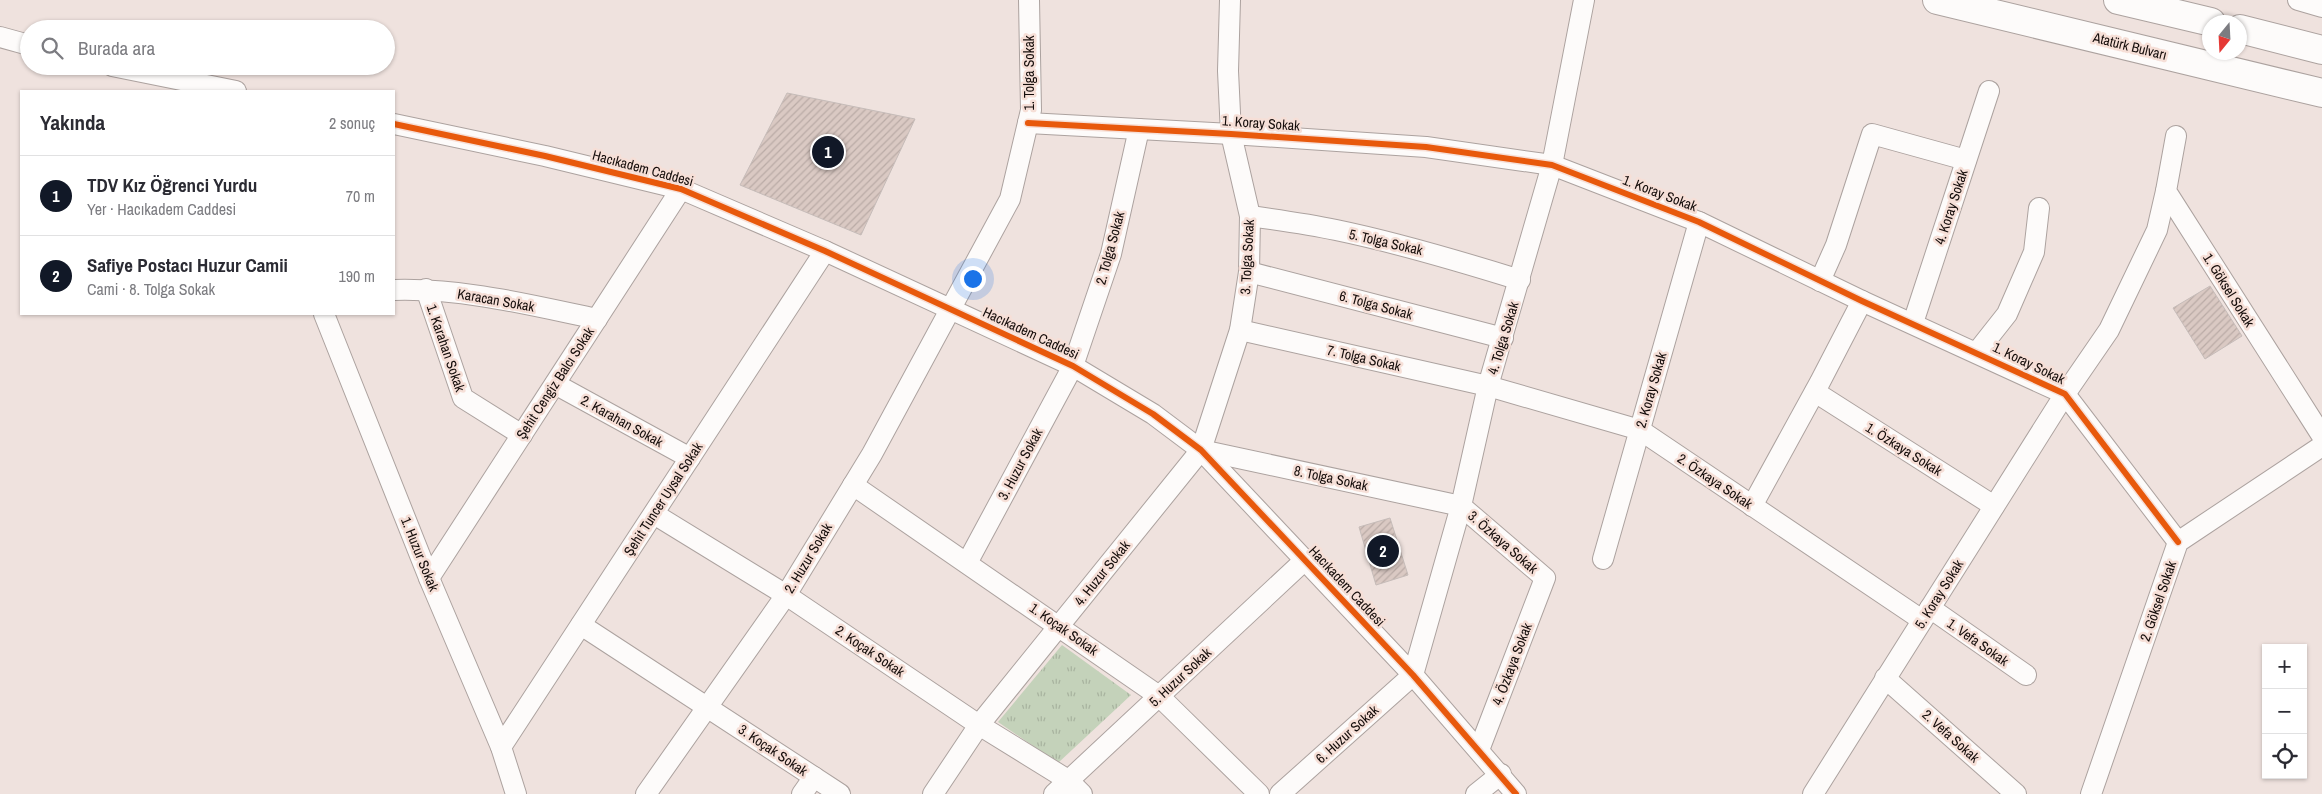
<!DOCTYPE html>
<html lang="tr">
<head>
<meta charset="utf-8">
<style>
  body { margin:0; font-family:"Archivo Narrow",sans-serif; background:#f7f7f7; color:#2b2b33 }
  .controls { position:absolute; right:15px; bottom:15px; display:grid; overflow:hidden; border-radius:0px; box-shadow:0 1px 4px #0004 }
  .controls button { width:45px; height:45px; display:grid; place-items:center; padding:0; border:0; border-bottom:1px solid #e1e1e2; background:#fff; color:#2b2b33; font:25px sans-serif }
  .compass { position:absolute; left:2202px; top:15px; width:45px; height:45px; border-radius:50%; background:#fff; box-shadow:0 1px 4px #0004; rotate:198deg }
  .you { position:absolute; left:972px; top:278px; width:18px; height:18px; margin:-12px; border:4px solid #fff; border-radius:50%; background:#1a73e8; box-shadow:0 0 0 8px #1a73e833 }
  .badge { display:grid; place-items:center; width:32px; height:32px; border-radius:50%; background:#111827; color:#fff; font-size:16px; font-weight:700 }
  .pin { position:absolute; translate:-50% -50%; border:2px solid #fff; box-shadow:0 1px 5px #0006 }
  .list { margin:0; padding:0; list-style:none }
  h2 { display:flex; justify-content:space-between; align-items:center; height:65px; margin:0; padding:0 20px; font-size:21px }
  h2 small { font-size:16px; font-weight:400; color:#7c7c81 }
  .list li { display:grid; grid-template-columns:32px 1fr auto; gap:15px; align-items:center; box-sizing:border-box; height:80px; padding:0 20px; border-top:1px solid #e1e1e2 }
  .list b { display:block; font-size:19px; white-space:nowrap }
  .list p { margin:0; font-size:16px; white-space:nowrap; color:#7c7c81 }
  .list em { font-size:16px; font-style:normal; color:#7c7c81 }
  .icon { flex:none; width:28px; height:28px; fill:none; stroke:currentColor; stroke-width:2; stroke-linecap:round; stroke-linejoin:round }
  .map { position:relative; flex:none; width:2322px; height:794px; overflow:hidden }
  .search { position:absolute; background:#fff; box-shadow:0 1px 4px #0004; left:20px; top:20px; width:375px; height:55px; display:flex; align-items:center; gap:12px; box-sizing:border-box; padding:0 18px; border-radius:28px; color:#7c7c81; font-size:19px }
  .panel { position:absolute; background:#fff; box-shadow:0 1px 4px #0004; left:20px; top:90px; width:375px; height:225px; border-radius:0px }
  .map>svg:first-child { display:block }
  .park { fill:url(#park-tufts) }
  .building { fill:url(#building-hatch); stroke:#c6bcb9 }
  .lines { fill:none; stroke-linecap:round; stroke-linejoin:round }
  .minor-casing { stroke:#aca29f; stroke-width:22 }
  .trunk-casing { stroke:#aca29f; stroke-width:30 }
  .minor { stroke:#fdfbfa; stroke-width:20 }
  .trunk { stroke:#fdfbfa; stroke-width:28 }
  .cycleway-casing { stroke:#f6dfd7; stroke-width:9 }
  .cycleway { stroke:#e8590c; stroke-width:6 }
  .labels { text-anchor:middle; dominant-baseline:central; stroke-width:5; stroke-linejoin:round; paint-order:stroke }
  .street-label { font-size:14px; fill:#140c0a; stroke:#f6dfd7 }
</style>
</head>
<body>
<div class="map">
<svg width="2322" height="794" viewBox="0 0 2322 794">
  <defs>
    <pattern id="park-tufts" width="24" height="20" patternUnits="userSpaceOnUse" patternTransform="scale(1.25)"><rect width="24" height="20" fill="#c4d2ba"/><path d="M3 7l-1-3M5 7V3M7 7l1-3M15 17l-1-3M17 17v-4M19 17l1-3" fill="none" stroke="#a8b39f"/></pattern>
    <pattern id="building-hatch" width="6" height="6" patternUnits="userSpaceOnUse" patternTransform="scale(1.25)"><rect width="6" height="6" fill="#dac9c3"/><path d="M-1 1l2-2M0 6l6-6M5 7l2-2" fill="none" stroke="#baaba6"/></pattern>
  </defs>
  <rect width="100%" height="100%" fill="#efe2de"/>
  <!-- park -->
  <polygon class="park" points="1062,645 1131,695 1058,763 998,722"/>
  <!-- building -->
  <g class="building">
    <polygon points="787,93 915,119 861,235 740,185"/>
    <polygon points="2210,286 2242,336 2205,359 2173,308"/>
    <polygon points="1390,518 1408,575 1376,585 1359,527"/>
  </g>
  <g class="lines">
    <defs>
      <g id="minor">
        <polyline points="2298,0 2322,7"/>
        <polyline points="0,37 29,45"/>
        <polyline points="112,66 236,91"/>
        <polyline points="1028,123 1231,134 1426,147 1552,165 1699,222 1862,301 2065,394 2178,542"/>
        <polyline points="394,124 545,156 681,189 825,251 1073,366 1153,414 1201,450 1413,675 1516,794"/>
        <polyline points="2176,136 2166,191 2322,436"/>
        <path d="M1250 216C1279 220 1308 224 1336 230 1399 243 1459 261 1520 280"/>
        <polyline points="1249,272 1503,338"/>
        <polyline points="1820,281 1836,245 1872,134 1966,160"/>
        <polyline points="426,289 463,398 522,435"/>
        <path d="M394 290C463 288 530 305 597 319"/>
        <polyline points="324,314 429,578 501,747 516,794"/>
        <polyline points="1913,323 1989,91"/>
        <polyline points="1240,330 1488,386 1640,430 1922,620"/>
        <polyline points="1977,352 2007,314 2034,252 2039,208"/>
        <polyline points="555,384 690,458"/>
        <polyline points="1815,392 1994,506"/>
        <polyline points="1201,450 1461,506 1545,578 1479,750"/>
        <polyline points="853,485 1159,696 1259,794"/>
        <polyline points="1752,506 1820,382 1862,301"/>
        <polyline points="654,514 786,595 979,725 1068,780 1082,794"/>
        <polyline points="1603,559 1699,222"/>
        <polyline points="967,563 1073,366 1111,254 1139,129"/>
        <polyline points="429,578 681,189"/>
        <polyline points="1930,608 2026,675"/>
        <polyline points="581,625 840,794"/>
        <polyline points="1885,678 2016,794"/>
        <polyline points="501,747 825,251"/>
        <polyline points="646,794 786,595 872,454 1010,199 1031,110 1029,0"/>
        <polyline points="802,794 814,777"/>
        <polyline points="933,794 979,725 1201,450 1240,330 1249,272 1250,216 1231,134 1228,71 1230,0"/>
        <polyline points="1054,794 1306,559"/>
        <polyline points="1280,794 1413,675 1461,506 1488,386 1552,165 1584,0"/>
        <polyline points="1476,794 1501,774"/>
        <polyline points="1813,794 2065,394 2109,330 2157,230 2166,191"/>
        <polyline points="2091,794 2178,542 2322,446"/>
      </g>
      <g id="trunk">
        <polyline points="1937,0 2322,93"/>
        <polyline points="2118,0 2211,22"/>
        <polyline points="2240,29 2322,50"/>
      </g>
    </defs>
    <!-- minor casing -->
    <use href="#minor" class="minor-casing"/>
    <!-- trunk casing -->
    <use href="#trunk" class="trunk-casing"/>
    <!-- minor -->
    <use href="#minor" class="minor"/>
    <!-- trunk -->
    <use href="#trunk" class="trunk"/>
    <defs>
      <g id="cycleway">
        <polyline points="1028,123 1231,134 1426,147 1552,165 1699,222 1862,301 2065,394 2178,542"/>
        <polyline points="394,124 545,156 681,189 825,251 1073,366 1153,414 1201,450 1413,675 1516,794"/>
      </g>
    </defs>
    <!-- cycleway casing -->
    <use href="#cycleway" class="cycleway-casing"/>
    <!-- cycleway -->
    <use href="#cycleway" class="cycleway"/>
  </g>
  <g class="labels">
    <!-- street labels -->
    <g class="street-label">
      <text transform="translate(2130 46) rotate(14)">Atatürk Bulvarı</text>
      <text transform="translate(1029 73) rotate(-90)">1. Tolga Sokak</text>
      <text transform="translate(1261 123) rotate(4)">1. Koray Sokak</text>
      <text transform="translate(643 168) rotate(15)">Hacıkadem Caddesi</text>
      <text transform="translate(1660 193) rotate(21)">1. Koray Sokak</text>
      <text transform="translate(1951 207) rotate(-72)">4. Koray Sokak</text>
      <text transform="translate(1386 242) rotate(13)">5. Tolga Sokak</text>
      <text transform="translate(1110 248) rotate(-75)">2. Tolga Sokak</text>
      <text transform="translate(1247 257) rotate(-87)">3. Tolga Sokak</text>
      <text transform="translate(2229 290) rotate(58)">1. Göksel Sokak</text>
      <text transform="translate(496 300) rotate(10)">Karacan Sokak</text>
      <text transform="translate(1376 305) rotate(15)">6. Tolga Sokak</text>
      <text transform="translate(1031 333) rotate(25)">Hacıkadem Caddesi</text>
      <text transform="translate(1503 338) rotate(-73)">4. Tolga Sokak</text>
      <text transform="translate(446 348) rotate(71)">1. Karahan Sokak</text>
      <text transform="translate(1364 358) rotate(13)">7. Tolga Sokak</text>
      <text transform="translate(2029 363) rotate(26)">1. Koray Sokak</text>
      <text transform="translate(555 383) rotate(-57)">Şehit Cengiz Balcı Sokak</text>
      <text transform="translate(1651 390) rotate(-74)">2. Koray Sokak</text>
      <text transform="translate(622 421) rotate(29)">2. Karahan Sokak</text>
      <text transform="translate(1904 449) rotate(32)">1. Özkaya Sokak</text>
      <text transform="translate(1020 464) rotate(-62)">3. Huzur Sokak</text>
      <text transform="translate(1331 478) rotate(12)">8. Tolga Sokak</text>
      <text transform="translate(1715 481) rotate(34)">2. Özkaya Sokak</text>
      <text transform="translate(663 499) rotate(-57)">Şehit Tuncer Uysal Sokak</text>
      <text transform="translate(1503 542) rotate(41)">3. Özkaya Sokak</text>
      <text transform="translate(420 554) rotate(68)">1. Huzur Sokak</text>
      <text transform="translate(808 558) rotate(-59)">2. Huzur Sokak</text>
      <text transform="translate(1102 573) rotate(-51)">4. Huzur Sokak</text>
      <text transform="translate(1347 586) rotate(47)">Hacıkadem Caddesi</text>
      <text transform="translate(1939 594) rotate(-58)">5. Koray Sokak</text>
      <text transform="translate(2158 601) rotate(-71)">2. Göksel Sokak</text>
      <text transform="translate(1064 629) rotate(35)">1. Koçak Sokak</text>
      <text transform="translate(1978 642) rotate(35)">1. Vefa Sokak</text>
      <text transform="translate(870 651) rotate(34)">2. Koçak Sokak</text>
      <text transform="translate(1512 664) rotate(-69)">4. Özkaya Sokak</text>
      <text transform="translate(1180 677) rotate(-43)">5. Huzur Sokak</text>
      <text transform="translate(1347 734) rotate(-42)">6. Huzur Sokak</text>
      <text transform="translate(1951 736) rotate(42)">2. Vefa Sokak</text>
      <text transform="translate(773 750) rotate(34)">3. Koçak Sokak</text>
    </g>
  </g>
</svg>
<div class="controls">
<button>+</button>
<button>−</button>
<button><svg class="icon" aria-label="locate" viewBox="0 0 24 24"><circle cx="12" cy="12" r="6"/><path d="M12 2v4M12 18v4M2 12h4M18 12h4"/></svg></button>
</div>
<svg class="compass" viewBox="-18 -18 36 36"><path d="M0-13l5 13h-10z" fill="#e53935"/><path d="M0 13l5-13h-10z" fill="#7c7c81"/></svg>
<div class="you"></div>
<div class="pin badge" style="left:828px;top:152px">1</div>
<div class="pin badge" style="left:1383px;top:551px">2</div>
<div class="search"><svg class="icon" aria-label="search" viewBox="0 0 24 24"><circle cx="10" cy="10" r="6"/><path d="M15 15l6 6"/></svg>Burada ara</div>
<section class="panel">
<h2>Yakında<small>2 sonuç</small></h2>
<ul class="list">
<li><span class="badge">1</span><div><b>TDV Kız Öğrenci Yurdu</b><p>Yer · Hacıkadem Caddesi</p></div><em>70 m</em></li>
<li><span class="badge">2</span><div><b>Safiye Postacı Huzur Camii</b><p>Cami · 8. Tolga Sokak</p></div><em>190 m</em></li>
</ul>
</section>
</div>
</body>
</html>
